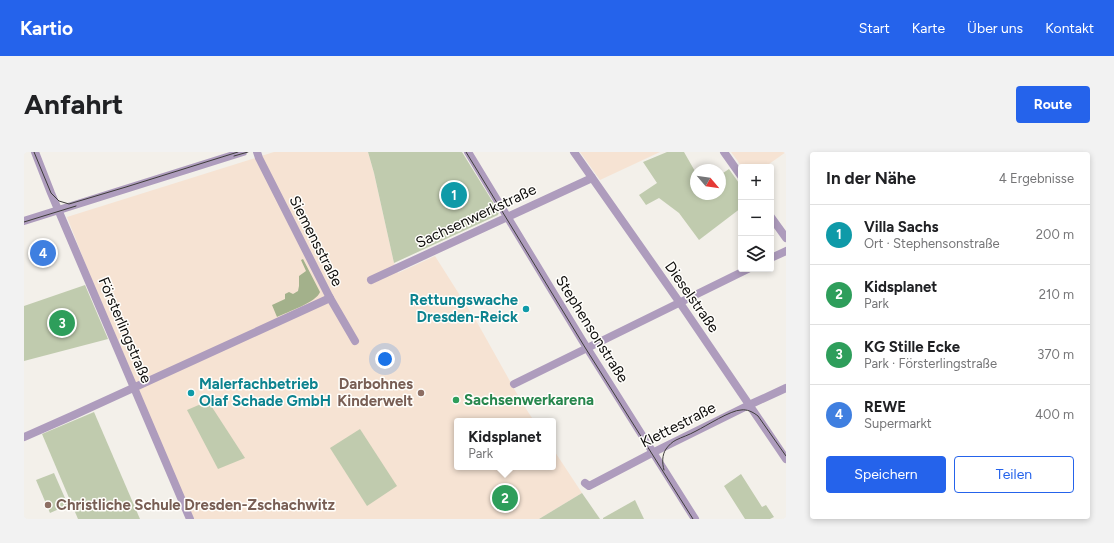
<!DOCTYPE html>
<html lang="de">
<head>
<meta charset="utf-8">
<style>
  body { margin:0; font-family:Figtree,sans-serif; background:#f2f2f2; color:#202124 }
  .controls { position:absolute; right:12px; top:12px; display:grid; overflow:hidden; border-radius:4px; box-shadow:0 2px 6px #0003 }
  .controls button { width:36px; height:36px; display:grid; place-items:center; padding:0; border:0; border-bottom:1px solid #e0e0e0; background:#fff; color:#202124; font:20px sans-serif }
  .compass { position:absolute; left:666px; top:12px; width:36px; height:36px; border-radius:50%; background:#fff; box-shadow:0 2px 6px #0003; rotate:119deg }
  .you { position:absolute; left:361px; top:207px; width:14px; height:14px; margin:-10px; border:3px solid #fff; border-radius:50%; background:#1a73e8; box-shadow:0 0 0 6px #1a73e833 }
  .badge { display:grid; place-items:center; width:26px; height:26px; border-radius:50%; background:#2563eb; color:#fff; font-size:13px; font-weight:700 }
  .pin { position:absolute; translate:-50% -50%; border:2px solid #fff; box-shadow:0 1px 4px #0006 }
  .popup { position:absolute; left:430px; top:266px; width:102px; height:52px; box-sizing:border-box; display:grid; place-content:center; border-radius:4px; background:#fff; filter:drop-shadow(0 1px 3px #0005); font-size:13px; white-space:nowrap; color:#757577 }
  .popup b { font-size:15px; color:#202124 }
  .popup::after { content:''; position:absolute; left:50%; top:100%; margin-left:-8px; border:8px solid transparent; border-top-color:#fff }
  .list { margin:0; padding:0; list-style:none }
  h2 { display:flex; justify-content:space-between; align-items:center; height:52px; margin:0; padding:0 16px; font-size:17px }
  h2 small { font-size:13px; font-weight:400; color:#757577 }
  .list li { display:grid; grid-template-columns:26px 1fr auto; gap:12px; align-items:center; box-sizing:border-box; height:60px; padding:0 16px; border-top:1px solid #e0e0e0 }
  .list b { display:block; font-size:15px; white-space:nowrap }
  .list p { margin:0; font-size:13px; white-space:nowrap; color:#757577 }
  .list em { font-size:13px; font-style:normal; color:#757577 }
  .actions { display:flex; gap:8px; padding:12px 16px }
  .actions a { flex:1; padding:9px 0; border:1px solid #2563eb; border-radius:4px; text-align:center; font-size:14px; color:#2563eb }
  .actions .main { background:#2563eb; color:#fff }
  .icon { flex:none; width:22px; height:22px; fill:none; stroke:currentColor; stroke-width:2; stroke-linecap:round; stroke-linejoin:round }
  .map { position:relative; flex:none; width:762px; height:367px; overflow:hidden; border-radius:4px }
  header { display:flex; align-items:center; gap:24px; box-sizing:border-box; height:56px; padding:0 20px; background:#2563eb; color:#fff }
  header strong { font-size:19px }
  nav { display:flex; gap:22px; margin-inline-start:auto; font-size:14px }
  .intro { display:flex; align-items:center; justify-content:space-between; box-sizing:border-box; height:96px; padding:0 24px }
  h1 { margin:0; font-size:28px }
  .button { padding:10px 18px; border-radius:4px; background:#2563eb; color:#fff; font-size:14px; font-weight:700 }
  main { display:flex; gap:24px; padding:0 24px }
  aside { flex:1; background:#fff; border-radius:4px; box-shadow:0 2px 6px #0003 }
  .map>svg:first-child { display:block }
  .industrial { fill:#f6e3d3 }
  .green { fill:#c0cbae }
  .forest { fill:#a3b18b }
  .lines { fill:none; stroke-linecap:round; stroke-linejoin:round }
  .minor { stroke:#ae9cbd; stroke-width:8 }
  .tram { stroke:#3e3c3a; stroke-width:1 }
  .culture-dot { fill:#0f9aa8; stroke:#fffefb; stroke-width:1.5 }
  .education-dot { fill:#8d6e63; stroke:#fffefb; stroke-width:1.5 }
  .leisure-dot { fill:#2e9e5b; stroke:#fffefb; stroke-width:1.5 }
  .labels { text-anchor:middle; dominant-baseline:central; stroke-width:3; stroke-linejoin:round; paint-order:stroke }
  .street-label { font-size:15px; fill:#0e0d0b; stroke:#fffefb }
  .culture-label { font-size:15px; font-weight:bold; fill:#0d838f; stroke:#fffefb; text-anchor:end }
  .education-label { font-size:15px; font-weight:bold; fill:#785e54; stroke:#fffefb; text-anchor:end }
  .leisure-label { font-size:15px; font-weight:bold; fill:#27864d; stroke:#fffefb; text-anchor:start }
</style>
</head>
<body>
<header>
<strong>Kartio</strong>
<nav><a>Start</a><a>Karte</a><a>Über uns</a><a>Kontakt</a></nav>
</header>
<div class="intro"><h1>Anfahrt</h1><a class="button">Route</a></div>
<main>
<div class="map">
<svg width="762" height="367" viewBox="0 0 762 367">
  <rect width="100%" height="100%" fill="#f3f0ea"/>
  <!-- industrial -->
  <g class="industrial">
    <polygon points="250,0 344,0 350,21 370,111 374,121 411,104 454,172 497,249 510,269 433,269 433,315 529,315 529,297 558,341 515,367 166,367 110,236 43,65"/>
    <polygon points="556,0 636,0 576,28"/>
    <polygon points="707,0 762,0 745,12 738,15 718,15"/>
  </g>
  <!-- green -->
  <g class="green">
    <polygon points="344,0 438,0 475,60 474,63 370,111 350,21"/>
    <polygon points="643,0 660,0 672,21 672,42 696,42 696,23 705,17 717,34 717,56 675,88 655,61 635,46 622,53 615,43 633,31 619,10"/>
    <polygon points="61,133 84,187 0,209 0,154"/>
    <polygon points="184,249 221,306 194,317 163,258"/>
    <polygon points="70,260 116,367 54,367 18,282"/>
    <polygon points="336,277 373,334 343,354 306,296"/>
    <polygon points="30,321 44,353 26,361 12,328"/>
    <polygon points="717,322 738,355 742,353 750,365 746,367 721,367 700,334"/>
    <polygon points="558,341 576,367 515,367"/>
    <polygon points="611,348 620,367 579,367 579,366"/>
  </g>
  <!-- forest -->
  <path class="forest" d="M279 107 296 140C293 150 263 160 253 165L248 153 261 147V142L265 140 269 142 274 139 275 134V124L282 119 277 108Z"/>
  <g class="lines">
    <!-- minor -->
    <g class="minor">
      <polyline points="11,0 27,41 166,367"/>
      <polyline points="233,0 235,6 306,146 331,189"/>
      <polyline points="444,0 558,188 671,367"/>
      <polyline points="550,0 656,151 762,307"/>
      <polyline points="700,0 717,24"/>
      <polyline points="747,65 762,86"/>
      <polyline points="0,69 219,0"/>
      <polyline points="747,106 762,99"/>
      <polyline points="347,128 568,26"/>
      <polyline points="490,232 724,117"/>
      <polyline points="0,285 50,263 306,146"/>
      <polyline points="561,331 565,334 630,300 725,253 762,236"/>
    </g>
    <!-- tram -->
    <g class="tram">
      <polyline points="10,0 27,41 35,49 45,52 102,35 214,0"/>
      <polyline points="442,0 562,197 669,367"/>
      <polyline points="210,4 224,0"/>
      <polyline points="0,70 52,54"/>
      <path d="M640 318C638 311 638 303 642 297 645 293 648 290 652 288 658 285 665 283 672 279 682 274 707 258 717 258 723 257 729 260 734 264L762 304"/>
    </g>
  </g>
  <!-- markers -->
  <g class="culture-dot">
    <circle cx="502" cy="157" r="4"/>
    <circle cx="167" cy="241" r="4"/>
  </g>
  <g class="education-dot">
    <circle cx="397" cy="241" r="4"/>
    <circle cx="24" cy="353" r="4"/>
  </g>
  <circle class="leisure-dot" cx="432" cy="248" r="4"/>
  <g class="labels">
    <!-- street labels -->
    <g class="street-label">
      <text transform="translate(452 64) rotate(-25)">Sachsenwerkstraße</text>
      <text transform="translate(292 89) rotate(63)">Siemensstraße</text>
      <text transform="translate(668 145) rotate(55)">Dieselstraße</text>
      <text transform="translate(568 177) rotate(58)">Stephensonstraße</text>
      <text transform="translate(101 178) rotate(67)">Försterlingstraße</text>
      <text transform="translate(654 273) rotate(-27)">Klettestraße</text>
    </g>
    <!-- culture labels -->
    <g class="culture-label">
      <text x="494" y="148">Rettungswache<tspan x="494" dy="17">Dresden-Reick</tspan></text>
      <text x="175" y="232" text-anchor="start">Malerfachbetrieb<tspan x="175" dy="17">Olaf Schade GmbH</tspan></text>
    </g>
    <!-- education labels -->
    <g class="education-label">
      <text x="389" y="232">Darbohnes<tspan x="389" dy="17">Kinderwelt</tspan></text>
      <text x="32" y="353" text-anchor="start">Christliche Schule Dresden-Zschachwitz</text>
    </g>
    <!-- leisure labels -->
    <g class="leisure-label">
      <text x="440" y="248">Sachsenwerkarena</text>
    </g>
  </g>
</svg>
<div class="controls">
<button>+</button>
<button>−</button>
<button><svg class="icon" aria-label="layers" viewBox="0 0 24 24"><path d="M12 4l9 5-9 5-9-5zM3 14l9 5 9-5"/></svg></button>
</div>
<svg class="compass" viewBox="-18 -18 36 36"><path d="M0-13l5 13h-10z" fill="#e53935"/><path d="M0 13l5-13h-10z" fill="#757577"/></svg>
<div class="you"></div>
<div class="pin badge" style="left:430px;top:43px;background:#0f9aa8">1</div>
<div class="pin badge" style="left:481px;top:346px;background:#2e9e5b">2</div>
<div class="popup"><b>Kidsplanet</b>Park</div>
<div class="pin badge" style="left:38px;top:171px;background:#2e9e5b">3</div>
<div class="pin badge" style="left:19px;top:101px;background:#3f7fe0">4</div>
</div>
<aside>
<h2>In der Nähe<small>4 Ergebnisse</small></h2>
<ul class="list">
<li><span class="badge" style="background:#0f9aa8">1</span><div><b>Villa Sachs</b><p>Ort · Stephensonstraße</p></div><em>200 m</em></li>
<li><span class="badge" style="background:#2e9e5b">2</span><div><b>Kidsplanet</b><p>Park</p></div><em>210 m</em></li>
<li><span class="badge" style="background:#2e9e5b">3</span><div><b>KG Stille Ecke</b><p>Park · Försterlingstraße</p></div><em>370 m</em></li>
<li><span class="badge" style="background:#3f7fe0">4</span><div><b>REWE</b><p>Supermarkt</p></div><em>400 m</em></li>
</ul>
<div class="actions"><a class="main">Speichern</a><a>Teilen</a></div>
</aside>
</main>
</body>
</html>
